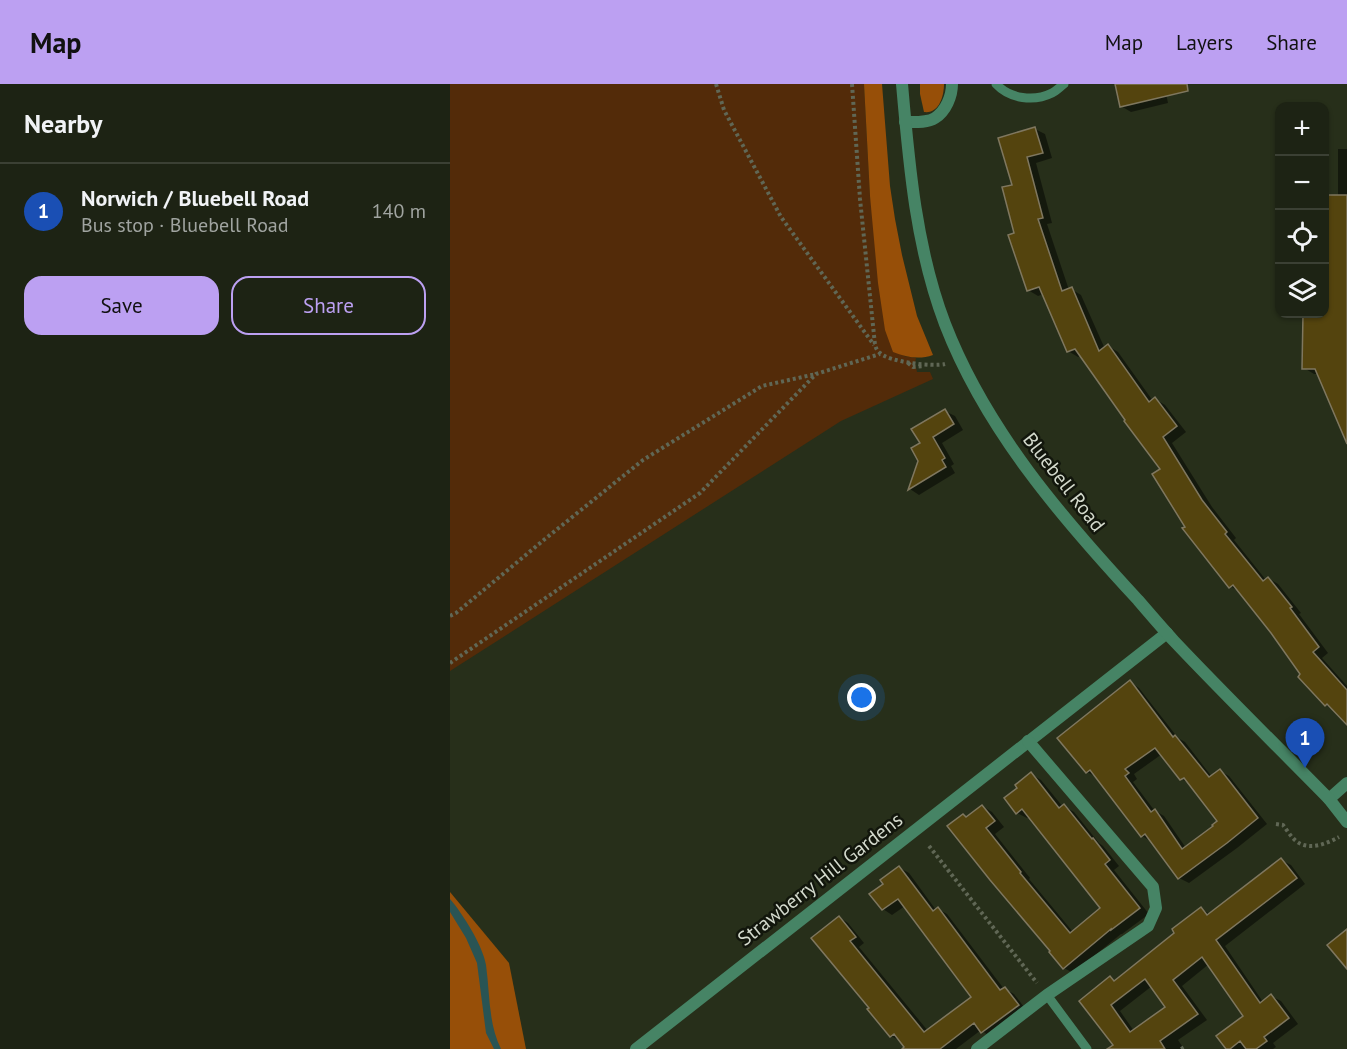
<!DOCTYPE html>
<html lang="en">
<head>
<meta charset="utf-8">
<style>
  body { margin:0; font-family:"PT Sans",sans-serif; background:#252b1d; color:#f1f3f6 }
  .controls { position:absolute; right:18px; top:18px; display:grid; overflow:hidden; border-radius:12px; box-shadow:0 2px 4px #0004 }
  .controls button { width:54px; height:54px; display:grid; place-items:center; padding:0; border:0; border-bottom:2px solid #3b4034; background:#1d2314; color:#f1f3f6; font:30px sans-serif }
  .you { position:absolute; left:412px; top:614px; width:21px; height:21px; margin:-15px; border:4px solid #fff; border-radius:50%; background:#1a73e8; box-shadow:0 0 0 9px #1a73e833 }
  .badge { display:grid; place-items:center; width:39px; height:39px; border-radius:50%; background:#bca0f2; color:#fff; font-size:20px; font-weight:700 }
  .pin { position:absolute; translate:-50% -50px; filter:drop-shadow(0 2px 3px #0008) }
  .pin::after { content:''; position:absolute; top:32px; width:21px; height:18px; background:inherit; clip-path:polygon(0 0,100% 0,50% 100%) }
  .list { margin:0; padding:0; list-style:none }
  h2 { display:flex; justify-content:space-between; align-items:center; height:78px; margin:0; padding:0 24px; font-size:26px }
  h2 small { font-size:20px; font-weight:400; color:#a0a4a0 }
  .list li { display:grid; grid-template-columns:39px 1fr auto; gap:18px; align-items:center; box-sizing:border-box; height:96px; padding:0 24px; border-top:2px solid #3b4034 }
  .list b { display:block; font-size:22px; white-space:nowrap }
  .list p { margin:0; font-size:20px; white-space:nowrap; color:#a0a4a0 }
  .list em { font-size:20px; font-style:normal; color:#a0a4a0 }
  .actions { display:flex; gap:12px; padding:18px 24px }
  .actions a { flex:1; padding:14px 0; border:2px solid #bca0f2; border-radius:18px; text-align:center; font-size:21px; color:#bca0f2 }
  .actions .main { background:#bca0f2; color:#111 }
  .icon { flex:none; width:33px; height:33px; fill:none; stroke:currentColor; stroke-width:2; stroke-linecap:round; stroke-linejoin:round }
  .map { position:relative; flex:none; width:897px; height:965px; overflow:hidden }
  header { display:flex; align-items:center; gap:36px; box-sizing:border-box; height:84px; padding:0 30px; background:#bca0f2; color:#111 }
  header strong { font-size:28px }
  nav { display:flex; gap:33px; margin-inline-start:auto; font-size:21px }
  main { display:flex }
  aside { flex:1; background:#1d2314 }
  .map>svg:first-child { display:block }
  .green { fill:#532b09 }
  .forest { fill:#974f08 }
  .water { fill:#295454 }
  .shadow { fill:#0007; fill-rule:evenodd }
  .building { fill:#54440e; stroke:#7f775f; stroke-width:1.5; fill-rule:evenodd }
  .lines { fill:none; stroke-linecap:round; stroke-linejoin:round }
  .path { stroke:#606755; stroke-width:4; stroke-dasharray:3 3; stroke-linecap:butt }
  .service { stroke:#468465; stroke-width:9 }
  .minor { stroke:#468465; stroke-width:12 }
  .tertiary { stroke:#468465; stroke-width:12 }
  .labels { text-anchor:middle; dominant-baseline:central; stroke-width:5; stroke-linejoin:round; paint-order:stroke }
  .street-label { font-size:20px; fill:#d3d9cc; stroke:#12160c }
</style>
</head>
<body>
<header>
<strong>Map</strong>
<nav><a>Map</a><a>Layers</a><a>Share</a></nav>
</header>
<main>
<aside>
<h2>Nearby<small></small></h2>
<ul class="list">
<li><span class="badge" style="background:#1a4fb4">1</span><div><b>Norwich / Bluebell Road</b><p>Bus stop · Bluebell Road</p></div><em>140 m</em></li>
</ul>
<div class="actions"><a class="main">Save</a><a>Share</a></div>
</aside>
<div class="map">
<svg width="897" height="965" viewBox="0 0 897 965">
  <rect width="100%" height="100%" fill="#272f1a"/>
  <!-- green -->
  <polygon class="green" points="0,0 414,0 420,112 454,272 466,274 465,279 467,288 480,288 483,295 391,337 0,587"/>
  <!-- forest -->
  <g class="forest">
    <path d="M414 0H432L440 102 445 135 452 171 467 232 483 271C469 276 456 273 443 268L435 246 428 199 420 112Z"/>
    <path d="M470 0H494C494 12 489 30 474 28L470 10Z"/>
    <polygon points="0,808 59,879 76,965 0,965"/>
  </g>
  <!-- water -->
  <path class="water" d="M0 815C13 830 33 862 36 881 40 909 38 939 51 965H44L36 949 27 879 16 854 0 828Z"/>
  <!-- shadow -->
  <g class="shadow">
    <polygon points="666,0 714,0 718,19 681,28 671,22"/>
    <polygon points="585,45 595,50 602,74 586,79 602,139 597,140 619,206 621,205 631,211 655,265 658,262 668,268 703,317 705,315 715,321 736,348 722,359 762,423 786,454 784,456 816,496 818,494 828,500 851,529 849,530 878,569 872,574 897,602 897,639 884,626 876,621 790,508 780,502 737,443 712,386 631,272 628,273 618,267 594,210 588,212 578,206 566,150 564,102"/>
    <polygon points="888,65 897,65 897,353 869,290 864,290 854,284 855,230 874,230 878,157 888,112"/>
    <polygon points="495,327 505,332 513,346 492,359 504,380 501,382 505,389 469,411 460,405 470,377 472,359"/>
    <path d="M680 598 689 604 728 654 735 658 762 693 770 687 779 692 817 740 787 764 739 799 729 794 702 758 692 752 648 694 637 688ZM712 670 731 695 741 700 769 737 765 742 736 764 714 732 704 726 683 698 687 695 684 690Z"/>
    <polygon points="581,690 591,696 613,723 614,722 624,728 649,759 653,762 669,782 664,786 699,830 672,850 671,850 623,889 614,884 514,731 518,734 532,722 542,728 554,743 545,750 580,794 579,795 623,848 652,824 580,732 577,734 567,729 569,704"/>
    <path d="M831 776 841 781 855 800 775 862 813 918 821 912 831 917 848 940 823 959 826 963 823 965H777L795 932 759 880 732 902 757 936 728 956 734 965H667L661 955 660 894 665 897 727 849 751 825 760 830ZM702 902 718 923 684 947 670 927Z"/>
    <polygon points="450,784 459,789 486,826 488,825 497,830 554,905 555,905 564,910 577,927 542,954 531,946 506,965 458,965 450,957 441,952 421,924 389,833 398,839 414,859 409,863 478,947 523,913 455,822 442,831 433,825 435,800"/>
  </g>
  <!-- building -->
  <g class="building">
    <polygon points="665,0 737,0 738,7 670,23"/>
    <polygon points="585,43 593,69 577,73 593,134 588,135 612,207 622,203 649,267 658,260 699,318 705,313 727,342 713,353 752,416 777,448 775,450 813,497 818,493 842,523 840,524 869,563 863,568 897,606 897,641 877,620 875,622 848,593 850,590 821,549 783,501 779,504 732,444 735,443 702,390 710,385 674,337 675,336 625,265 617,268 589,203 577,207 558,151 564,149 552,103 562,101 548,54"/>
    <polygon points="877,111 897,111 897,360 865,285 852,285 853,230 874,230 874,155 877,155"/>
    <polygon points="495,325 504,340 483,353 495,374 492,376 496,383 458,406 468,377 461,364 470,359 461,345"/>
    <path d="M680 596 723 653 725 651 759 693 770 685 808 734 777 759 728 795 695 750 691 753 640 686 636 689 607 654ZM705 664 730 696 734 694 767 737 762 741 763 742 732 765 705 725 701 728 675 692 679 689 675 685Z"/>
    <polygon points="581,688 609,724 614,720 642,755 643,754 660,776 655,780 690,824 661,846 661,845 613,885 599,868 600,867 540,796 497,742 513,730 516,733 532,721 545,737 536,744 571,788 570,789 620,849 650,824 572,725 566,730 554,714 567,704 565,701"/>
    <path d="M831 774 847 794 766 856 810 919 821 910 839 934 814 953 817 957 806 965H796L790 957 780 965H776L766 952 793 932 752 873 723 896 748 930 710 957 715 965H657L663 961 629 917 660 892 664 897 724 849 722 845 751 823 757 831ZM695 895 715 923 680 948 661 921Z"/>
    <polygon points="449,782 483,827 488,823 550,906 555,903 569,921 531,949 524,939 490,965 452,965 454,963 444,950 440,953 417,925 419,924 361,854 389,832 406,853 400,857 474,948 521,913 448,815 432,826 419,810 433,800 430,796"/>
    <polygon points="897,845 897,885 877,861"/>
  </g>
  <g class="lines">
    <!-- path -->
    <g class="path">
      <polyline points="266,0 274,26 331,133 424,261"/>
      <path d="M402 0 410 115 425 261C426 264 427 267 430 269 439 278 483 283 495 280"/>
      <polyline points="458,279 463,283 473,282"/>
      <polyline points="0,532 6,529 95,455 193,376 312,302 366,290"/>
      <polyline points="0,579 250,409 366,290 430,270"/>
      <path d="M826 740 833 741C837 746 841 753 846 757 859 767 876 760 889 753"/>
      <polyline points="479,762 587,899"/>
      <polyline points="731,965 735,963"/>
    </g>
    <!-- service -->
    <g class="service">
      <path d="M546 0C560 15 584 18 602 9 606 7 610 3 614 0"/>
      <polyline points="597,911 637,965"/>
    </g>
    <!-- minor -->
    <g class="minor">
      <path d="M455 38C464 38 477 39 485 34 496 27 502 12 502 0"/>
      <polyline points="879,715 897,699"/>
      <polyline points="186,965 717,549"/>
      <polyline points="527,965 597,911 698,842 706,824 703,803 578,657"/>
    </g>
    <!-- tertiary -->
    <path class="tertiary" d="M452 0C459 81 466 164 495 240 536 346 612 434 688 516 700 530 712 544 724 557 775 611 828 663 879 715L897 738"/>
  </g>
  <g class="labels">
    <!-- street labels -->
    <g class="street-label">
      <text transform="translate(614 398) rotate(52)">Bluebell Road</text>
      <text transform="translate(370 795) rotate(-38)">Strawberry Hill Gardens</text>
    </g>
  </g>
</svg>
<div class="controls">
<button>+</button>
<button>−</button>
<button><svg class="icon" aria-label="locate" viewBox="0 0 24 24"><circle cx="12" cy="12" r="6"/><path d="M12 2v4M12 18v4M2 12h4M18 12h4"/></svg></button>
<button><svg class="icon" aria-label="layers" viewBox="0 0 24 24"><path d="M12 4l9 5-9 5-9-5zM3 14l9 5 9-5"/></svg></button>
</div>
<div class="you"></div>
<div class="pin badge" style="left:855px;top:684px;background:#1a4fb4">1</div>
</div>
</main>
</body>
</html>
